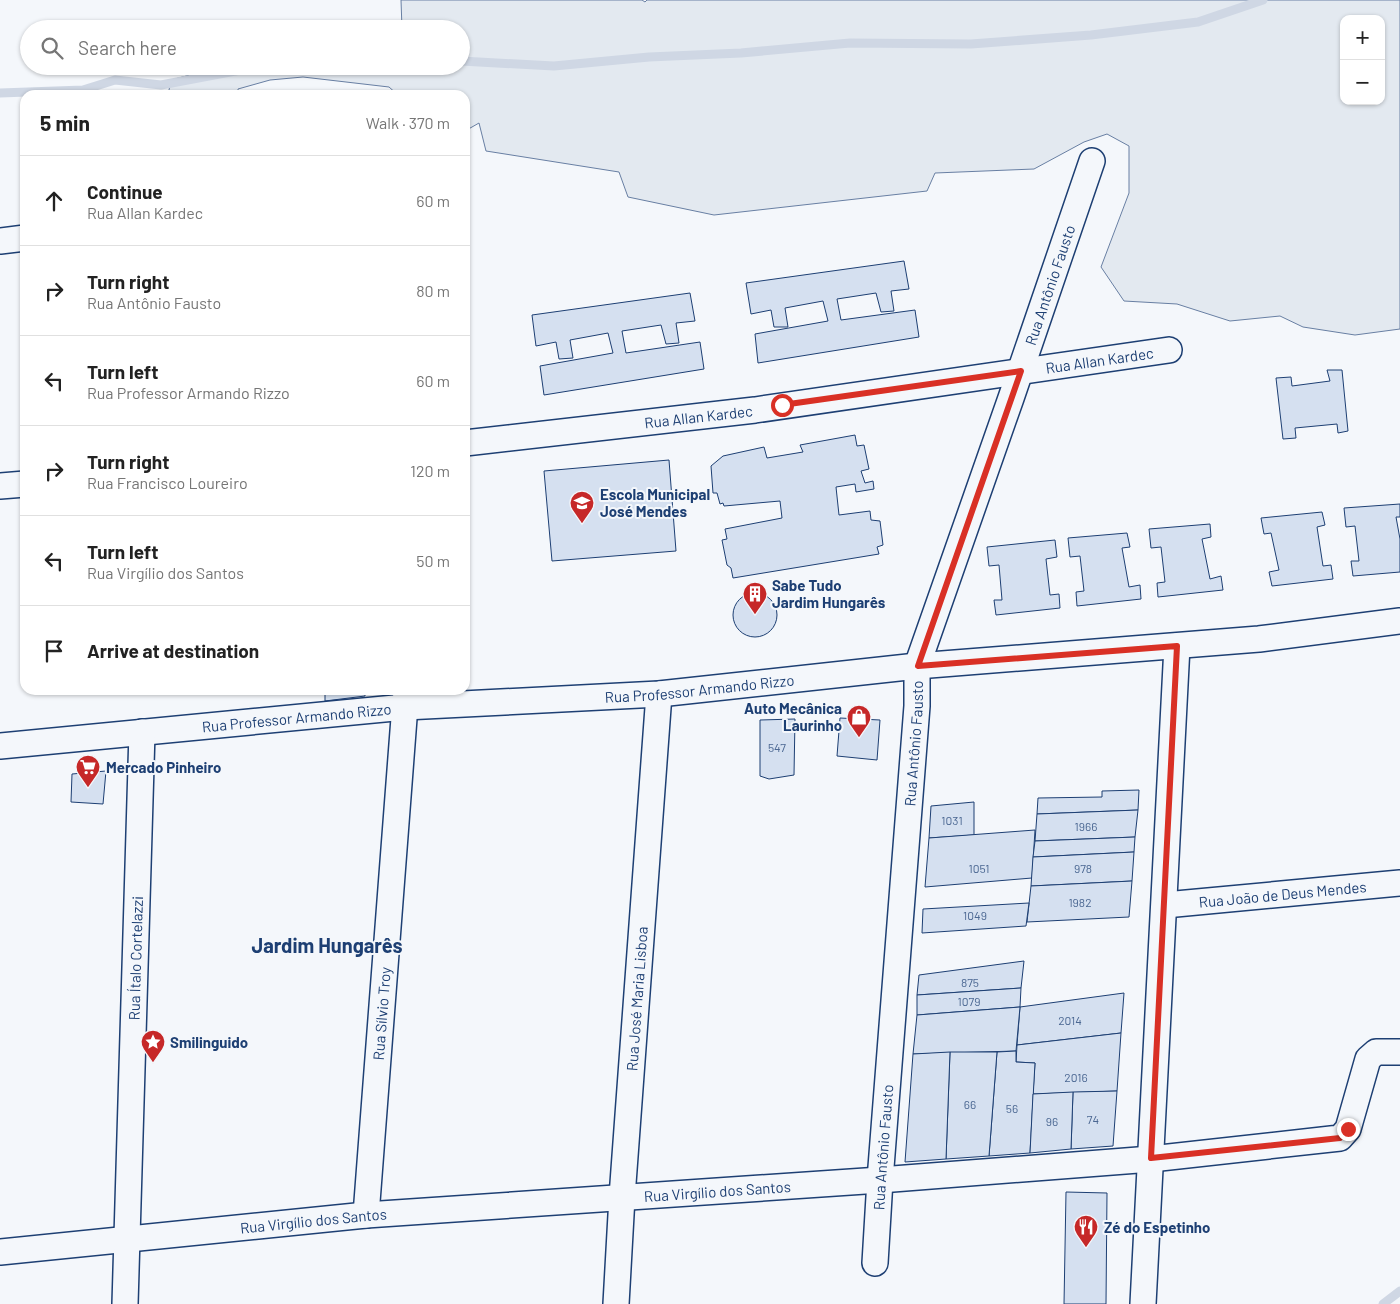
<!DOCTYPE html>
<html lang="en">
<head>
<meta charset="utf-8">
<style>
  body { margin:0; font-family:Barlow,sans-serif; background:#f6f6f6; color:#222 }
  .controls { position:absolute; right:15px; top:15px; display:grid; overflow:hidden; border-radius:10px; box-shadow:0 1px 4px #0004 }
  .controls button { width:45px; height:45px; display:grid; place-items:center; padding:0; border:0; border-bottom:1px solid #e0e0e0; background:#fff; color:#222; font:25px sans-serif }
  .stop { position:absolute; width:15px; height:15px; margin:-11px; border:4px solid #d93025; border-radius:50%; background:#fff }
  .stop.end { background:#d93025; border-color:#fff; box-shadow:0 1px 5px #0008 }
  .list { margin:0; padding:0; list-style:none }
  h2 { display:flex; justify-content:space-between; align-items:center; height:65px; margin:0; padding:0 20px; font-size:21px }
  h2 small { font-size:16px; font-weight:400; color:#767676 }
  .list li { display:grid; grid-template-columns:32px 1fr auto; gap:15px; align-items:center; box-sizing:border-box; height:90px; padding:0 20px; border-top:1px solid #e0e0e0 }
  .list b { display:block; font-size:19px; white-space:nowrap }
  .list p { margin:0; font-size:16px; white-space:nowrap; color:#767676 }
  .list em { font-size:16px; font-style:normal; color:#767676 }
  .icon { flex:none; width:28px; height:28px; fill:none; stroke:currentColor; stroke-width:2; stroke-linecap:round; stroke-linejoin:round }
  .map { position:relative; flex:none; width:1400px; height:1304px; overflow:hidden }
  .search { position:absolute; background:#fff; box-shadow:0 1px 4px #0004; left:20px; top:20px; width:450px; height:55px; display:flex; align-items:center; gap:12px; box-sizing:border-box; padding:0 18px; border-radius:28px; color:#767676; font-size:19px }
  .panel { position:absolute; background:#fff; box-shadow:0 1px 4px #0004; left:20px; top:90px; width:450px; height:605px; border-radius:15px }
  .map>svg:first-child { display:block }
  .green { fill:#e3e9f0; stroke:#687fa3; fill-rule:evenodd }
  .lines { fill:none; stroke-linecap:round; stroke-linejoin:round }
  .stream { stroke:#cfd7e4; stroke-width:9 }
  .building { fill:#d5e0f0; stroke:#1d3f73 }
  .minor-casing { stroke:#1d3f73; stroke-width:28 }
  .minor { stroke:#f4f7fb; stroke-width:25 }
  .route { stroke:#d93025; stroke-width:6 }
  .labels { text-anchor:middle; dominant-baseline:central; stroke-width:4; stroke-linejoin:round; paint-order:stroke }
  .number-label { font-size:12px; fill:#4b6792 }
  .street-label { font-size:15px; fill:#1d3f73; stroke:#f4f7fb }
  .poi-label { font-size:15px; font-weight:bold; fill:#1d3f73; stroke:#f4f7fb; text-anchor:start }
  .district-label { font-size:20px; font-weight:bold; fill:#1d3f73; stroke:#f4f7fb }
</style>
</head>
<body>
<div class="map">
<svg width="1400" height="1304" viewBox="0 0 1400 1304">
  <rect width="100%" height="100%" fill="#f4f7fb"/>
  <!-- green -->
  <path class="green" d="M401 0H642L645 2 647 0H1400V329L1355 335 1303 327 1280 316 1230 321 1177 304 1124 301 1101 267 1129 193V146L1107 134 1084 142 1034 169 935 173 927 191 714 215 628 197 619 172 486 151 479 123 465 131V95H398L389 87 303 77 270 80 238 89V95H168L171 80 225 66H461V29H402ZM1344 19H1381V101H1344Z"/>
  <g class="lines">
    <!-- stream -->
    <g class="stream">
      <polyline points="461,61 554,66 649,57 741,53 850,43 971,44 1091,35 1198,22 1263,0"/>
      <polyline points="0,93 83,90 115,80 161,85 262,66"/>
      <polyline points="1383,1304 1400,1291"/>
    </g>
  </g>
  <!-- building -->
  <g class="building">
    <polygon points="904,261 909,289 891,291 894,311 881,312 876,293 837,299 841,320 915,310 919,337 758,363 755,334 828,321 823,301 785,308 788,327 774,327 771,310 751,314 746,283"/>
    <polygon points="690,293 695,321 676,323 679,343 666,344 661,325 622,331 626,353 700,342 704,369 544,395 540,366 613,353 608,333 570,340 573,358 559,359 556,342 536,346 532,315"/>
    <polygon points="1327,370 1342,370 1348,431 1338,433 1337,424 1295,428 1296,438 1283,439 1276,378 1291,377 1292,386 1330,381"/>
    <polygon points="855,435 857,446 864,445 869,469 861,471 865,483 873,481 874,489 856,492 855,484 836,487 839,515 870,511 871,520 880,521 883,545 877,547 879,554 733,578 731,568 727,565 722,540 727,539 725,529 782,518 780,501 724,506 723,503 720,504 717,493 713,493 711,466 723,456 764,447 767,458 803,452 800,445"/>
    <polygon points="669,460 676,551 552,561 544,471"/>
    <polygon points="1400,504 1400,517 1396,517 1400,539 1400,572 1353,576 1351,561 1359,561 1355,526 1346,527 1344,508"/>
    <polygon points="1322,512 1325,525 1317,527 1323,566 1331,565 1333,579 1272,586 1269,572 1279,570 1271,533 1264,534 1261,518"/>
    <polygon points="1210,524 1211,537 1202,539 1210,579 1221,576 1223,590 1158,597 1157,583 1165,582 1161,547 1151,548 1149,529"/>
    <polygon points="1127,533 1130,547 1122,548 1129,587 1140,585 1141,599 1077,606 1076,592 1084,591 1080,556 1070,557 1068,538"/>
    <polygon points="1055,540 1057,557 1046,559 1050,595 1059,594 1060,608 996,615 994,600 1002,600 999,565 989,566 987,547"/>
    <circle cx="755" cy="615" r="22"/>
    <polygon points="325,690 365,690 365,696 325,701"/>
    <polygon points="840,718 880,720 877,760 837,756"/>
    <polygon points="795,719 794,775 769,779 760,776 760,720"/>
    <polygon points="106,771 103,804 71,802 72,774"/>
    <polygon points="1139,790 1138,810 1037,814 1038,798 1102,797 1102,791"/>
    <polygon points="974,802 974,835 929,838 931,806"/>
    <polygon points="1138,810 1135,837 1035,841 1037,814"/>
    <polygon points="1035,830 1032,878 925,887 929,838"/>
    <polygon points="1135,837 1134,852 1033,857 1035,841"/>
    <polygon points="1134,852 1132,881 1031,886 1033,857"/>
    <polygon points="1132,881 1129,917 1027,922 1031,886"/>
    <polygon points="1029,903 1026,926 922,933 923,909"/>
    <polygon points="1024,961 1021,988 917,995 919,975"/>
    <polygon points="1021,988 1020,1007 917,1015 917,995"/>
    <polygon points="1124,993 1121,1033 1017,1045 1020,1007"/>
    <polygon points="1020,1007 1016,1051 913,1054 917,1015"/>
    <polygon points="1121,1033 1117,1091 1033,1094 1035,1063 1016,1062 1017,1045"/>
    <polygon points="1016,1051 1016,1062 1035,1063 1030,1153 989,1156 997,1052"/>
    <polygon points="950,1052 997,1052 989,1156 946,1159"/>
    <polygon points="950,1052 946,1159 905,1162 913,1054"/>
    <polygon points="1117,1091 1113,1146 1071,1149 1073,1092"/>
    <polygon points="1073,1092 1071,1149 1030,1153 1033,1094"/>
    <polygon points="1066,1192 1107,1193 1106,1304 1064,1304"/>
  </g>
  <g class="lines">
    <defs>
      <g id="minor">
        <polyline points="0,241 25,238"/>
        <path id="s1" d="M465 443 755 410 1169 350"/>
        <polyline points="0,486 25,484"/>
        <path id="s2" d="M0 746 405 707 659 694 917 666 1259 639 1400 621"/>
        <path id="s3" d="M1165 905 1400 883"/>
        <path id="s4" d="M366 1215 406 692"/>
        <path id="s5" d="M0 1252 366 1215 880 1180 1151 1159 1340 1138 1348 1129 1368 1059 1376 1052H1400"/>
        <path id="s6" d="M875 1263 880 1180 917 706V666L1011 398 1092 161"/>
        <path id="s7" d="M125 1304 142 732"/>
        <path id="s8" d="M616 1304 622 1197 659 694"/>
        <polyline points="1143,1304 1177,646"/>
      </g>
    </defs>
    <!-- minor casing -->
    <use href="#minor" class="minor-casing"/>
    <!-- minor -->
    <use href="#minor" class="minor"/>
  </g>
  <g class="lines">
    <!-- route -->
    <polyline class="route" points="782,405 1021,371 918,666 1177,646 1151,1158 1340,1138 1348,1129"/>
  </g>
  <!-- icons -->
  <defs>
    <symbol id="school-pin" viewBox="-11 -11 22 30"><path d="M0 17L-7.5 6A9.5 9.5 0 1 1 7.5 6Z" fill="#c62828" stroke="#f4f7fb"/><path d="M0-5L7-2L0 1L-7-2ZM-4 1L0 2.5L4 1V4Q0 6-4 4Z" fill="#fff"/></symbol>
    <symbol id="building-pin" viewBox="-11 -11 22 30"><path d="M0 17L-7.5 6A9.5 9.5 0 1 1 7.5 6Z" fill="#c62828" stroke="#f4f7fb"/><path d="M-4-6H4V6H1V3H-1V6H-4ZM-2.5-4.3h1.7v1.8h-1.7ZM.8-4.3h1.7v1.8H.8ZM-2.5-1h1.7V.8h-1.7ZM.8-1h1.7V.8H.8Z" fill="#fff"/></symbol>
    <symbol id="shop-pin" viewBox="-11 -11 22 30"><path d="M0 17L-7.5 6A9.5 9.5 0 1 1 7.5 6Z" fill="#c62828" stroke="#f4f7fb"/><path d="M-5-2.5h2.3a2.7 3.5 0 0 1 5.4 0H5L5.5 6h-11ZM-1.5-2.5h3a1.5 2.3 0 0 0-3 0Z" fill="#fff"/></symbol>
    <symbol id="supermarket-pin" viewBox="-11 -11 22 30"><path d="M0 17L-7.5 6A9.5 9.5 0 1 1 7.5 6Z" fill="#c62828" stroke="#f4f7fb"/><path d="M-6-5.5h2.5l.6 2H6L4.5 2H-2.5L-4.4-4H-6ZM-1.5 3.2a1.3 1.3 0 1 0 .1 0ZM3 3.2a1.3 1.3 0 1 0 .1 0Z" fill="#fff"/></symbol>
    <symbol id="sight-pin" viewBox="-11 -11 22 30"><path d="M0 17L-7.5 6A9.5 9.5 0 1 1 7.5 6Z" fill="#c62828" stroke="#f4f7fb"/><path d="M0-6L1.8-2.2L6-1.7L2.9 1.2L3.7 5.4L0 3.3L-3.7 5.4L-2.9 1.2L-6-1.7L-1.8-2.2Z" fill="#fff"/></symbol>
    <symbol id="restaurant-pin" viewBox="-11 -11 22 30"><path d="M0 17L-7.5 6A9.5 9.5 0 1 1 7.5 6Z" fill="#c62828" stroke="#f4f7fb"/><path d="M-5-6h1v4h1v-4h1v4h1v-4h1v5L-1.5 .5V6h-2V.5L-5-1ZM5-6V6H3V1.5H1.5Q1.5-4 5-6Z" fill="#fff"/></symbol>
  </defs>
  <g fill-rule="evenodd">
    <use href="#school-pin" x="568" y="489" width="28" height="38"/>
    <use href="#building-pin" x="741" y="580" width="28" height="38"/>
    <use href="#shop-pin" x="845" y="703" width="28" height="38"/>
    <use href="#supermarket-pin" x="74" y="753" width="28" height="38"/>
    <use href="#sight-pin" x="139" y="1028" width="28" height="38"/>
    <use href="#restaurant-pin" x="1072" y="1213" width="28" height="38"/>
  </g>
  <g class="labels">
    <!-- number labels -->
    <g class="number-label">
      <text x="777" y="747">547</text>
      <text x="952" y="820">1031</text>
      <text x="1086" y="826">1966</text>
      <text x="979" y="868">1051</text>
      <text x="1083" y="868">978</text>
      <text x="1080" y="902">1982</text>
      <text x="975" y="915">1049</text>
      <text x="970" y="982">875</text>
      <text x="969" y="1001">1079</text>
      <text x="1070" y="1020">2014</text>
      <text x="1076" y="1077">2016</text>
      <text x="970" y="1104">66</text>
      <text x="1012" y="1108">56</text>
      <text x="1093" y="1119">74</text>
      <text x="1052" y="1121">96</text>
    </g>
    <!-- street labels -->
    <g class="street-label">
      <text stroke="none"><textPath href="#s6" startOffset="1002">Rua Antônio Fausto</textPath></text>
      <text stroke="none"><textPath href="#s1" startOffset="640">Rua Allan Kardec</textPath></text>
      <text stroke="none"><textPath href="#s1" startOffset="235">Rua Allan Kardec</textPath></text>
      <text stroke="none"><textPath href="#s2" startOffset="702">Rua Professor Armando Rizzo</textPath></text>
      <text stroke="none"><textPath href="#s2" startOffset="298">Rua Professor Armando Rizzo</textPath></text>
      <text stroke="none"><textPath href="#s6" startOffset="521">Rua Antônio Fausto</textPath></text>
      <text stroke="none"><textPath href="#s3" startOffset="118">Rua João de Deus Mendes</textPath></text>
      <text stroke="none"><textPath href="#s7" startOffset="346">Rua Ítalo Cortelazzi</textPath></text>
      <text stroke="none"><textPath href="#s8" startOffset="306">Rua José Maria Lisboa</textPath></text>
      <text stroke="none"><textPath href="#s4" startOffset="202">Rua Sílvio Troy</textPath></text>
      <text stroke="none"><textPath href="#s6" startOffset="116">Rua Antônio Fausto</textPath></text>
      <text stroke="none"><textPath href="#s5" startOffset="720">Rua Virgílio dos Santos</textPath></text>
      <text stroke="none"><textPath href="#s5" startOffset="315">Rua Virgílio dos Santos</textPath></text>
    </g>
    <!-- poi labels -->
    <g class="poi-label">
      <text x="600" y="494">Escola Municipal<tspan x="600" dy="17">José Mendes</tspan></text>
      <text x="772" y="585">Sabe Tudo<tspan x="772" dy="17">Jardim Hungarês</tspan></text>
      <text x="842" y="708" text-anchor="end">Auto Mecânica<tspan x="842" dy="17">Laurinho</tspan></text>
      <text x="106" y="767">Mercado Pinheiro</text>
      <text x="170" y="1042">Smilinguido</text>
      <text x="1104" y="1227">Zé do Espetinho</text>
    </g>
    <!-- district labels -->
    <g class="district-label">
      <text x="327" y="945">Jardim Hungarês</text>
    </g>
  </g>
</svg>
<div class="controls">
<button>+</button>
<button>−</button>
</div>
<div class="stop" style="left:782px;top:405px"></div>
<div class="stop end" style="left:1348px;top:1129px"></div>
<div class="search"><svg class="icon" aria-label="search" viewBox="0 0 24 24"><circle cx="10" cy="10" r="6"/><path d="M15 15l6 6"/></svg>Search here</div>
<section class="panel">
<h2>5 min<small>Walk · 370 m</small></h2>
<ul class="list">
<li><svg class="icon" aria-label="ahead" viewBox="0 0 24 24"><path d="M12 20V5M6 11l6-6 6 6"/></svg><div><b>Continue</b><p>Rua Allan Kardec</p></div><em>60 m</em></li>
<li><svg class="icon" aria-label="right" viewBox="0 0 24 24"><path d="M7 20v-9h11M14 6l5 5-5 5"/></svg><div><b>Turn right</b><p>Rua Antônio Fausto</p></div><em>80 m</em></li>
<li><svg class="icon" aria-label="left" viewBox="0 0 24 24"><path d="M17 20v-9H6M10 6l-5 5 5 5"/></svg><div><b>Turn left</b><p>Rua Professor Armando Rizzo</p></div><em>60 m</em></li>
<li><svg class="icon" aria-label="right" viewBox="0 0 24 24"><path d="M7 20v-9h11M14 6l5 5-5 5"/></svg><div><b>Turn right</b><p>Rua Francisco Loureiro</p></div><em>120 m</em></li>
<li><svg class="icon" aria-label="left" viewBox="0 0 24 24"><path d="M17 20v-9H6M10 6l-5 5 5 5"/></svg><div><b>Turn left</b><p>Rua Virgílio dos Santos</p></div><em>50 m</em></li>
<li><svg class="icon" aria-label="arrive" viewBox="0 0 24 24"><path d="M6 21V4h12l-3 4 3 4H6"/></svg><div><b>Arrive at destination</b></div></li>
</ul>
</section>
</div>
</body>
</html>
